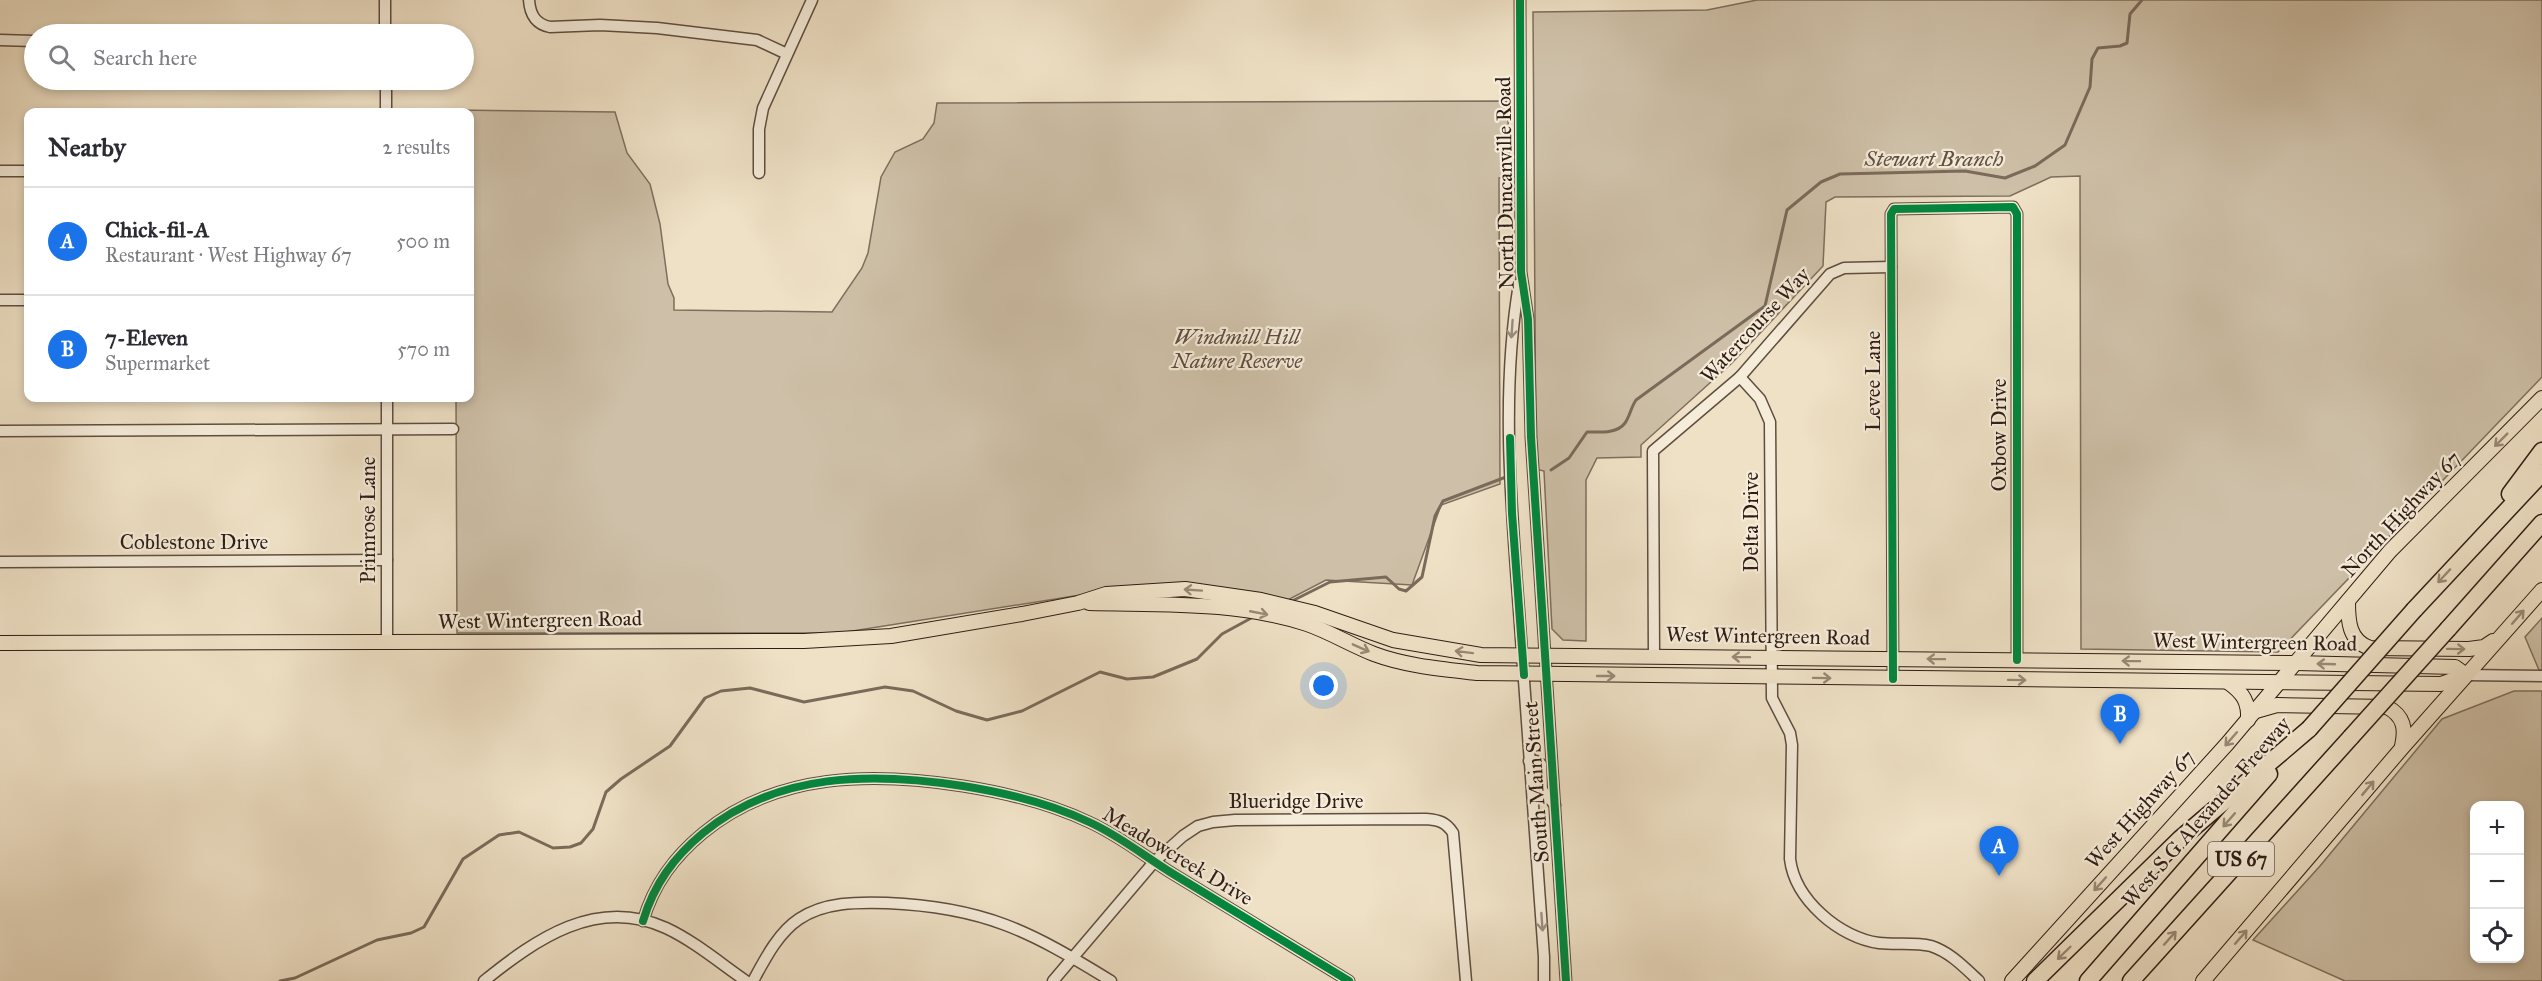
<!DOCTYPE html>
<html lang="en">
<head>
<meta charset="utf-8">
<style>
  body { margin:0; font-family:"IM FELL Great Primer",serif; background:#f2f2f3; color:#2b2b33 }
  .controls { position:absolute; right:18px; bottom:18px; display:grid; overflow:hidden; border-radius:12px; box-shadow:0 3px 9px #0003 }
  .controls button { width:54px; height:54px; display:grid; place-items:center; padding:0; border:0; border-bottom:2px solid #e1e1e2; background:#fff; color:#2b2b33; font:30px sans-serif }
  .you { position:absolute; left:1324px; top:686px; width:21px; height:21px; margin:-15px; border:4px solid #fff; border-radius:50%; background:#1a73e8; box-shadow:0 0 0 9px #1a73e833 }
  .badge { display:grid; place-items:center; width:39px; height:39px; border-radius:50%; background:#1a73e8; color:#fff; font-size:20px; font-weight:700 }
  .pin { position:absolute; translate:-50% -50px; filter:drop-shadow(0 2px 3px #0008) }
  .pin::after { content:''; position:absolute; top:32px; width:21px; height:18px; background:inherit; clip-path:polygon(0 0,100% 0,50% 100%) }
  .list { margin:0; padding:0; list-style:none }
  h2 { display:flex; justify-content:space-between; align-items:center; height:78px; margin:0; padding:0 24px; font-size:26px }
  h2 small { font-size:20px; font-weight:400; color:#7c7c81 }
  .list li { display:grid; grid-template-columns:39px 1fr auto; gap:18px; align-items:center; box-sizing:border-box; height:108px; padding:0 24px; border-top:2px solid #e1e1e2 }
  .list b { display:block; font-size:22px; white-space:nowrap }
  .list p { margin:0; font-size:20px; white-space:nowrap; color:#7c7c81 }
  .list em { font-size:20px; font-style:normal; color:#7c7c81 }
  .icon { flex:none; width:33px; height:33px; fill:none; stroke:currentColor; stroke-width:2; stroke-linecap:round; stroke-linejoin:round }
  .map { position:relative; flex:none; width:2542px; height:981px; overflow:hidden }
  .search { position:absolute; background:#fff; box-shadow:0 3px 9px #0003; left:24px; top:24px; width:450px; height:66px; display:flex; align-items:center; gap:15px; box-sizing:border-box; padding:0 21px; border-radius:33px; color:#7c7c81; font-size:22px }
  .panel { position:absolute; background:#fff; box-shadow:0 3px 9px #0003; left:24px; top:108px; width:450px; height:294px; border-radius:12px }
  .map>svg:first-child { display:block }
  .green { fill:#cec0a8; stroke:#7e6e5e; stroke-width:1.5; fill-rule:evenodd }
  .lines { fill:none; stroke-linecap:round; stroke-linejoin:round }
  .stream { stroke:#7b6a5b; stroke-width:3 }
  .minor-casing { stroke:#5f4d41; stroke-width:13 }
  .major-casing { stroke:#2f1c15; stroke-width:16 }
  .highway-casing { stroke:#2f1c15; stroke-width:19 }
  .minor { stroke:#f5ecda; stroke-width:10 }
  .major { stroke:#efe1c6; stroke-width:14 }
  .highway { stroke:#efe1c6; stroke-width:16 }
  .highway-bridge-casing { stroke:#2f1c15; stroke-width:19; stroke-linecap:butt }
  .highway-bridge { stroke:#efe1c6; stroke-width:16 }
  .cycleway-casing { stroke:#f5ecda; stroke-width:11 }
  .cycleway { stroke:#00873e; stroke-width:8 }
  .oneway { stroke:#9c8e81 }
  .oneway2 { stroke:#998876 }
  .labels { text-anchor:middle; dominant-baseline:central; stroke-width:4.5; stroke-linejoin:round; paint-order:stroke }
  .shield { fill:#f5ecda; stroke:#6a5a50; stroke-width:1.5 }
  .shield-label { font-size:20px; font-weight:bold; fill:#2f1c15 }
  .street-label { font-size:21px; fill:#2f1c15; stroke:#f5ecda }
  .park-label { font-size:21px; font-style:italic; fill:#5f4d41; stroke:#f5ecda }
  .water-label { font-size:22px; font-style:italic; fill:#625044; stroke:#f5ecda }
</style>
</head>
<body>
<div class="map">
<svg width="2542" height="981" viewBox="0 0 2542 981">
  <rect width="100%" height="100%" fill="#efe1c6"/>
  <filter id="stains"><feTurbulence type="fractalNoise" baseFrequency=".00333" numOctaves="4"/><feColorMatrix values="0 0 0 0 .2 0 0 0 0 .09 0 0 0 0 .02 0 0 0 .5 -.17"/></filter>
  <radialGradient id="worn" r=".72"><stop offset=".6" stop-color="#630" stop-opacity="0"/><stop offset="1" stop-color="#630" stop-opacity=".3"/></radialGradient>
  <!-- green -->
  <g class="green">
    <polygon points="1757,0 2542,0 2542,377 2278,652 2081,649 2080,176 2051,177 2010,196 1835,197 1826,202 1823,266 1732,363 1641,445 1641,457 1597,458 1586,480 1586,641 1563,640 1552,629 1544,471 1536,469 1533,12 1707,10"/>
    <polygon points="1507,101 1511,177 1499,178 1500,484 1441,505 1412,585 1326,580 1282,603 1190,592 1118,589 840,633 457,633 456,398 470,398 470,112 454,112 454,110 615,112 627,153 650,184 660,224 668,284 674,298 674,310 832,312 862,268 868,253 881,177 895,152 923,139 934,123 937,103"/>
    <polygon points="2542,618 2542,670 2539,670 2525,637"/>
    <path d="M2514 691H2542V981H2345L2253 940 2320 866 2442 719ZM2474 806H2520V958H2474Z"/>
  </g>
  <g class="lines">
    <!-- stream -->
    <g class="stream">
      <path d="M1551 470 1569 458 1587 432C1599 432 1617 434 1625 423 1630 416 1631 407 1636 400L1765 306 1787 210 1821 182 1840 174 1965 171 2005 178 2035 166 2065 145 2090 87 2092 59 2098 48 2120 46 2127 43 2130 14 2142 0"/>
      <polyline points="1292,601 1330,582 1386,577 1399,589 1406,591 1422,577 1435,516 1443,501 1506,477"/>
      <polyline points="280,981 295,978 377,940 411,933 424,927 463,859 499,835 519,832 553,848 570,847 581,843 593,829 606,792 621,779 670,746 705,698 721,691 750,688 804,702 885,687 913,691 956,711 987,720 1022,711 1100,672 1127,679 1153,677 1197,659 1222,634 1255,616"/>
    </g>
    <defs>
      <g id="minor">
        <polyline points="385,0 385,34"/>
        <path d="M529 0C530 14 535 24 550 27L600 25 657 28 757 40 787 54"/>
        <polyline points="1520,0 1521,272 1528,319 1531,437 1566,981"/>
        <polyline points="0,40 34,41"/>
        <polyline points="386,80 386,112"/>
        <polyline points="0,171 28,171"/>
        <polyline points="759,173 759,129 763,108 812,0"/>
        <path d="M1519 284C1500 396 1512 512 1520 625 1529 735 1536 846 1544 957V981"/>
        <polyline points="0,300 28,300"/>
        <path d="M1740 377 1760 399 1770 422 1772 698 1790 733 1792 745 1790 859C1795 900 1840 938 1879 943 1896 945 1914 942 1931 946 1950 952 1965 968 1979 981"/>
        <polyline points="387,398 387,643"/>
        <polyline points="0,431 453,429"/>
        <polyline points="0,562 387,560"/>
        <polyline points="1654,656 1653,451 1740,377 1830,274 1844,268 1891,267"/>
        <polyline points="2466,675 2542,676"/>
        <polyline points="1893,679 1891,214 1894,209 2013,207 2017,214 2017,660"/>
        <polyline points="1529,761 1536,761 1541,764 1542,790 1555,805"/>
        <path d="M643 921C654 884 674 857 703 833 777 772 873 772 963 786 1007 793 1049 803 1089 822 1118 835 1143 855 1170 872 1230 908 1289 945 1349 981"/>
        <path d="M484 981C536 939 597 896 666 928 694 941 720 963 746 981"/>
        <path d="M753 981C765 959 778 933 799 919 824 902 857 902 887 903 984 907 1030 931 1111 981"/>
        <path d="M1053 981 1154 862 1183 836 1198 826 1213 822 1235 820 1426 819C1439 820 1446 822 1453 833L1466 981"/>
      </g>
      <g id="major">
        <path d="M2348 602C2348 621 2349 641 2370 648L2469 649 2484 647 2493 641"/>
        <path d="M1089 603C1162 605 1236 601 1307 624 1330 632 1351 645 1374 654 1406 666 1442 669 1477 673L2441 684 2466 675"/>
        <polyline points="0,643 804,641 891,636 1022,614 1078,603 1106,594 1185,589 1261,600 1315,613 1393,640 1481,655 2296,663 2455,667 2466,675"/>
        <path d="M2229 683C2243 693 2249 702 2248 720"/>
        <path d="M2256 711 2277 705 2387 707C2404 716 2406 729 2402 746"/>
        <polyline points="2012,981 2227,744 2390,551 2542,398"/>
        <polyline points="2203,981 2402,748 2542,590"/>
      </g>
      <g id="highway">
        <polyline points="2510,494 2542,451"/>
        <polyline points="2414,610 2542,473"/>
        <polyline points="2448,629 2542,523"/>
        <polyline points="2035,981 2180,839 2309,729"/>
        <polyline points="2088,981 2269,774"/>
        <polyline points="2131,981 2351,737"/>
      </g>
    </defs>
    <!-- minor casing -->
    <use href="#minor" class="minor-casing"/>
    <!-- major casing -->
    <use href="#major" class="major-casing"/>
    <!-- highway casing -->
    <use href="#highway" class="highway-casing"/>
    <!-- minor -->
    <use href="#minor" class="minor"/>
    <!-- major -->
    <use href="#major" class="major"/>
    <!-- highway -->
    <use href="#highway" class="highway"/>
    <defs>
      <g id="highway-bridge">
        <polyline points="2309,729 2414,610"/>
        <polyline points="2351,737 2448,629"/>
      </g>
    </defs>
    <!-- highway-bridge casing -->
    <use href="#highway-bridge" class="highway-bridge-casing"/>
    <!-- highway-bridge -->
    <use href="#highway-bridge" class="highway-bridge"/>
    <defs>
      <g id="cycleway">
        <polyline points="1520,0 1521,272 1528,319 1531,437 1566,981"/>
        <polyline points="1510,438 1512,513 1524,675"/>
        <polyline points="1893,679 1891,214 1894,209 2013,207 2017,214 2017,660"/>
        <path d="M643 921C654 884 674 857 703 833 777 772 873 772 963 786 1007 793 1049 803 1089 822 1118 835 1143 855 1170 872 1230 908 1289 945 1349 981"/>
      </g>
    </defs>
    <!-- cycleway casing -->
    <use href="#cycleway" class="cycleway-casing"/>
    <!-- cycleway -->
    <use href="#cycleway" class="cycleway"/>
  </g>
  <!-- one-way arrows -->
  <defs><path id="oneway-shaft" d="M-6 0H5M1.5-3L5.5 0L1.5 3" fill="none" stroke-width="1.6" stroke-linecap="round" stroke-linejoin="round" transform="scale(1.5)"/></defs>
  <g class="oneway">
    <use href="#oneway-shaft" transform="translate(1512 329) rotate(94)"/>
    <use href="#oneway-shaft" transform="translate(1542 922) rotate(86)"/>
  </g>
  <g class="oneway2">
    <use href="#oneway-shaft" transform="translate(2501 440) rotate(135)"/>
    <use href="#oneway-shaft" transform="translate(2444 576) rotate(133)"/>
    <use href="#oneway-shaft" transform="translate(1193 590) rotate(-176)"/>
    <use href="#oneway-shaft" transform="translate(1259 613) rotate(11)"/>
    <use href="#oneway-shaft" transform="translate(2518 617) rotate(-49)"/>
    <use href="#oneway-shaft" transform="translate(1361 648) rotate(24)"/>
    <use href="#oneway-shaft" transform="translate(2456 649) rotate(1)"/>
    <use href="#oneway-shaft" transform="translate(1464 652) rotate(-173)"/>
    <use href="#oneway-shaft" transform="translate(1741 657) rotate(-179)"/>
    <use href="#oneway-shaft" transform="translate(1936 659) rotate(-179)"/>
    <use href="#oneway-shaft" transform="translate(2131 661) rotate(-179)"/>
    <use href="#oneway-shaft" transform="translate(2326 664) rotate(-178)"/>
    <use href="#oneway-shaft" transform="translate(1606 676)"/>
    <use href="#oneway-shaft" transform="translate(1822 678) rotate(1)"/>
    <use href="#oneway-shaft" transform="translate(2017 680) rotate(1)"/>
    <use href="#oneway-shaft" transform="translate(2231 739) rotate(131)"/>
    <use href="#oneway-shaft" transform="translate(2368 788) rotate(-50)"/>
    <use href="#oneway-shaft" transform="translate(2229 820) rotate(131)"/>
    <use href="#oneway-shaft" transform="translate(2100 884) rotate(132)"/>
    <use href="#oneway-shaft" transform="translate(2241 937) rotate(-49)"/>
    <use href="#oneway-shaft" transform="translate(2170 938) rotate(-48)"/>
    <use href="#oneway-shaft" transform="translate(2064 953) rotate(136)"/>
  </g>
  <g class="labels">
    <!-- shield labels -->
    <rect class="shield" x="2208" y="842" width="66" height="34" rx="4.5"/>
    <g class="shield-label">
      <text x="2241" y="859">US 67</text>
    </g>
    <!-- street labels -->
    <g class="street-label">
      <text transform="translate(1505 183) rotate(-91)">North Duncanville Road</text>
      <text transform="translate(1755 325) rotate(-47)">Watercourse Way</text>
      <text transform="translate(1873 381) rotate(-90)">Levee Lane</text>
      <text transform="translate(1999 435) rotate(-90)">Oxbow Drive</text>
      <text transform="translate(2401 514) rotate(-47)">North Highway 67</text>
      <text transform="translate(368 520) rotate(-90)">Primrose Lane</text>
      <text transform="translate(1751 522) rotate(-90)">Delta Drive</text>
      <text x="194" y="542">Coblestone Drive</text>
      <text transform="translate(540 620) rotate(-1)">West Wintergreen Road</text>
      <text transform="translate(1768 636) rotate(1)">West Wintergreen Road</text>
      <text transform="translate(2255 642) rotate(1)">West Wintergreen Road</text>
      <text transform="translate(1536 782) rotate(-94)">South Main Street</text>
      <text x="1296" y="801">Blueridge Drive</text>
      <text transform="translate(2140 809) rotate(-48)">West Highway 67</text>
      <text transform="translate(2206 812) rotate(-49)">West S G Alexander Freeway</text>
      <text transform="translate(1178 856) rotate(31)">Meadowcreek Drive</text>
    </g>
    <!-- park labels -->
    <g class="park-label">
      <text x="1237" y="337">Windmill Hill<tspan x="1237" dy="24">Nature Reserve</tspan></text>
    </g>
    <!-- water labels -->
    <g class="water-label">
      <text x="1934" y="158">Stewart Branch</text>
    </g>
  </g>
  <rect width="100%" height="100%" filter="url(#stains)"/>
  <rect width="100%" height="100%" fill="url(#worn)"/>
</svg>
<div class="controls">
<button>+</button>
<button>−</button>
<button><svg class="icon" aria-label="locate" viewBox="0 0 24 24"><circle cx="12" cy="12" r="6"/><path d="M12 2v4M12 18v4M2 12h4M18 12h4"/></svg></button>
</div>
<div class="you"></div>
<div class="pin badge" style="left:1999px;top:876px">A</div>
<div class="pin badge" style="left:2120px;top:744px">B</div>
<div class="search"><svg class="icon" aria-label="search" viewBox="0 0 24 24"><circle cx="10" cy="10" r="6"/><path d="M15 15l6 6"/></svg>Search here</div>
<section class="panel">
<h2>Nearby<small>2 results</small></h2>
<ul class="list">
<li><span class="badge">A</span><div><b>Chick-fil-A</b><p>Restaurant · West Highway 67</p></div><em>500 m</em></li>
<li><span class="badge">B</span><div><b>7-Eleven</b><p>Supermarket</p></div><em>570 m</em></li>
</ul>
</section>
</div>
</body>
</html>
